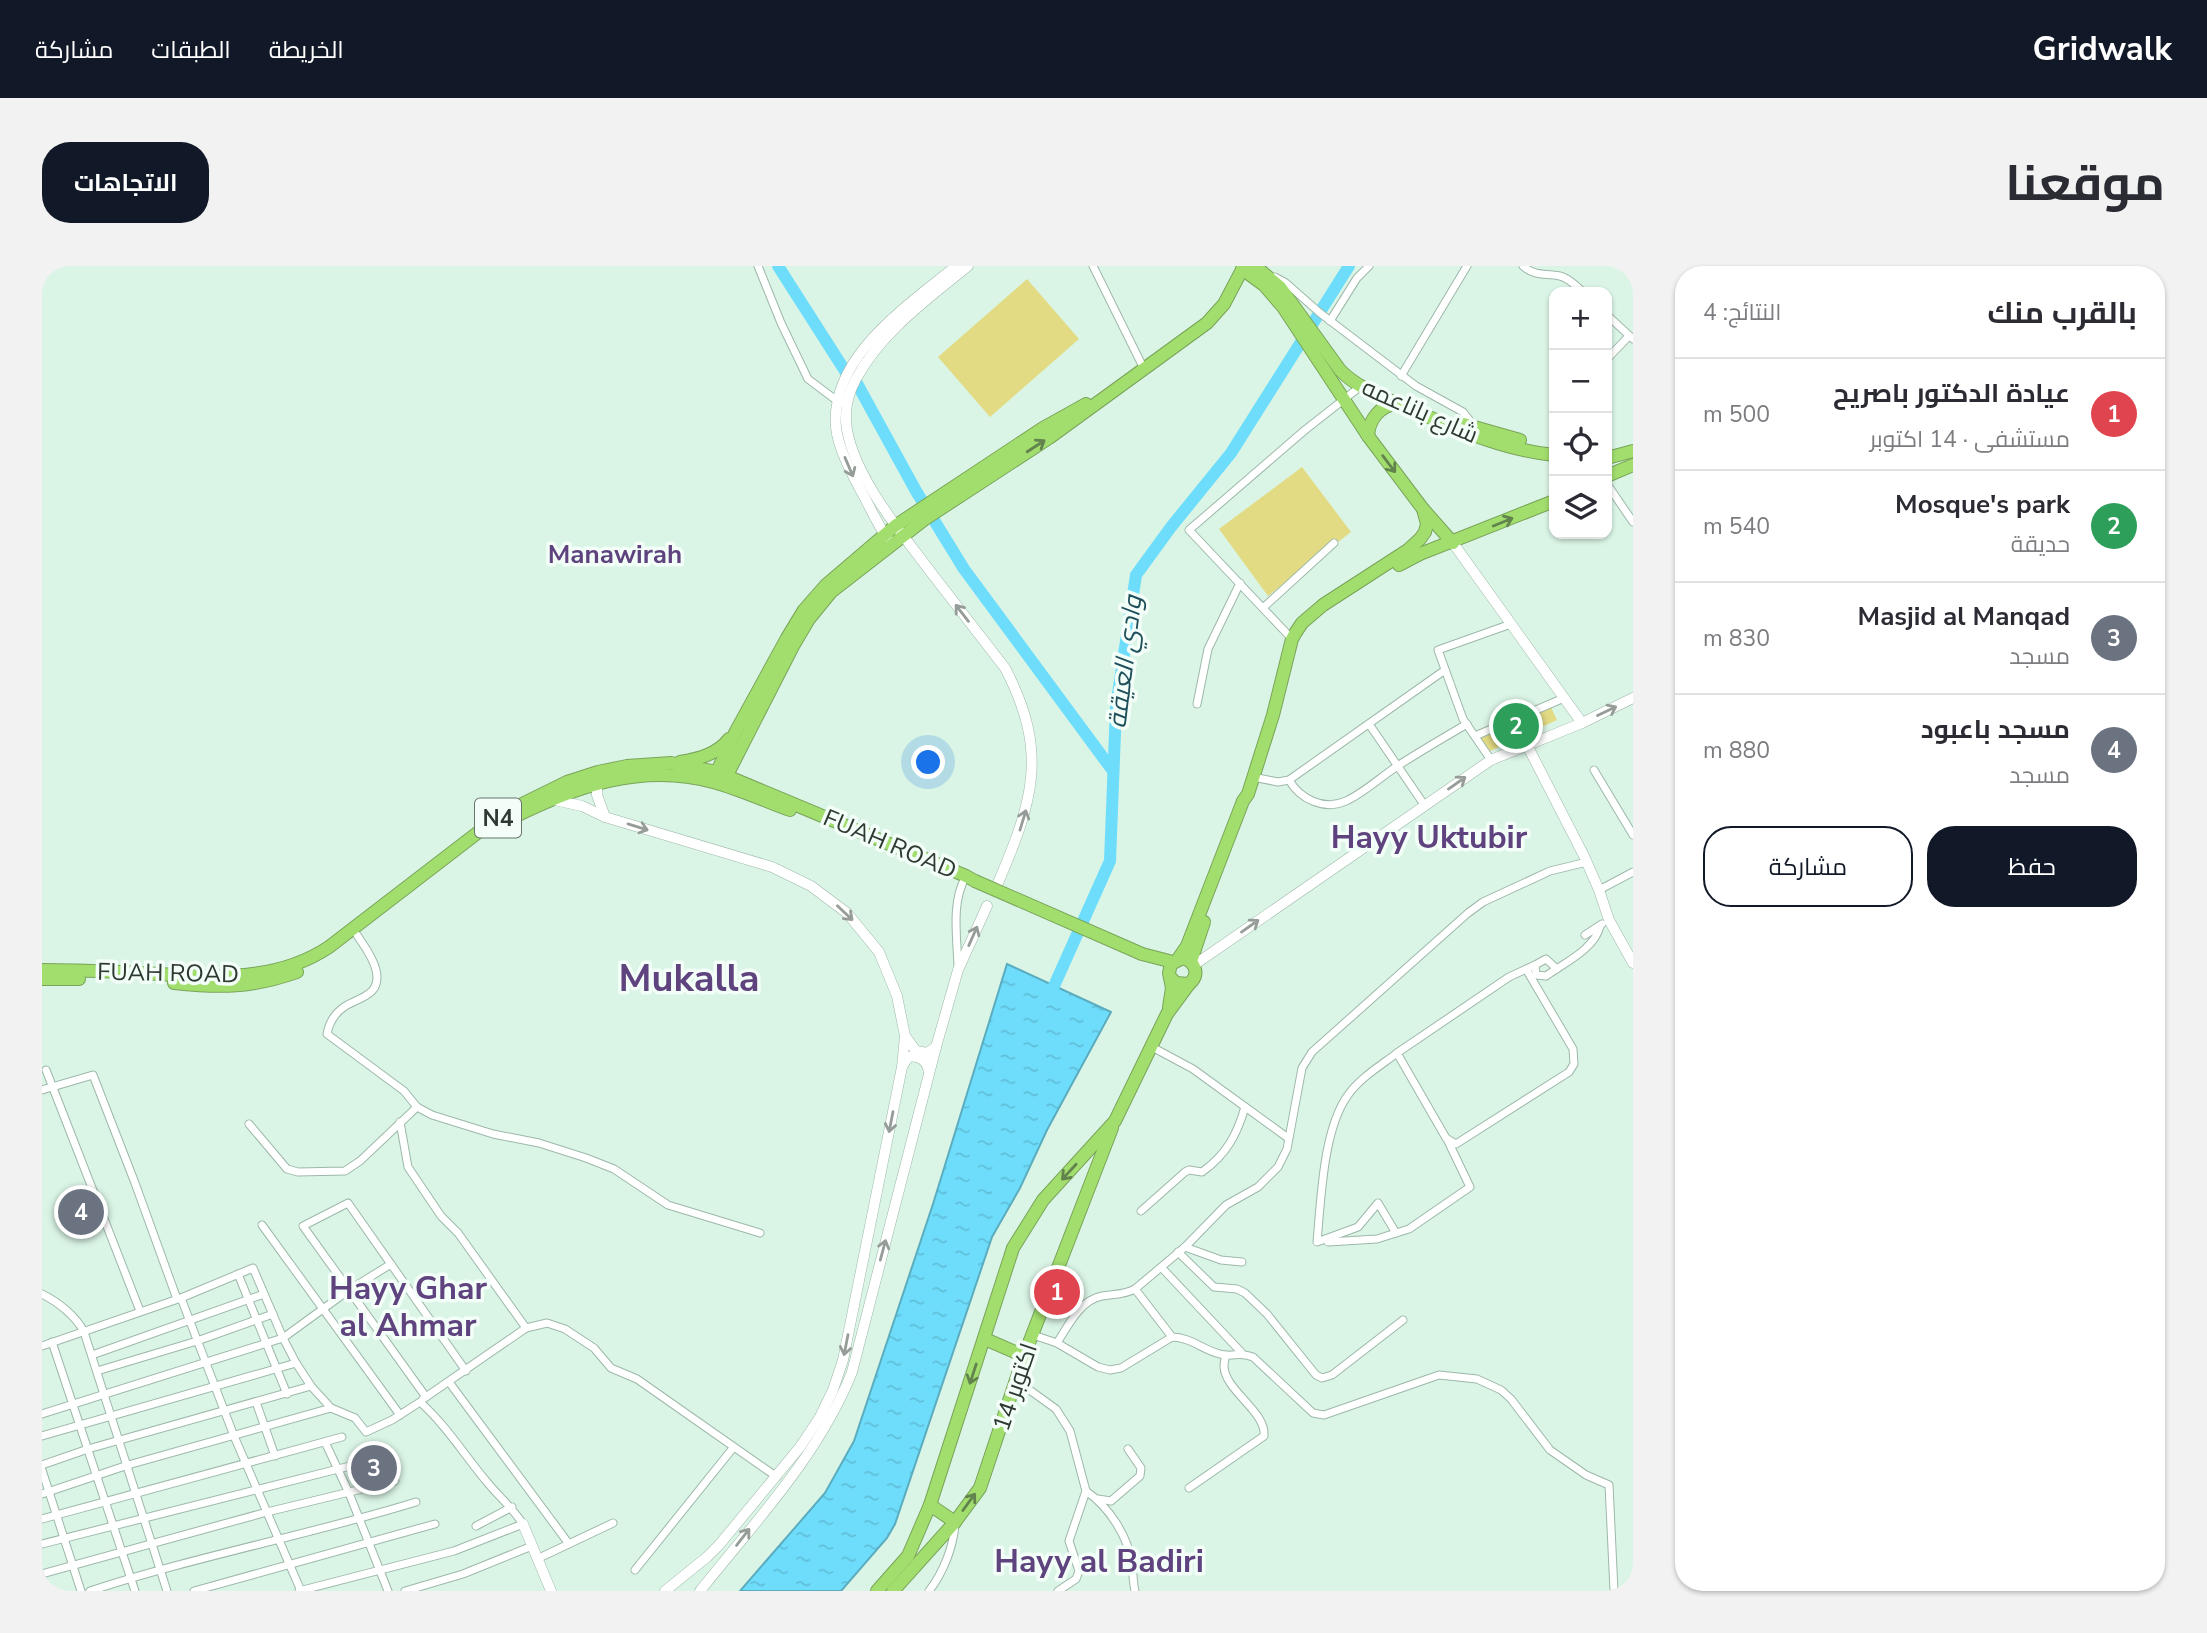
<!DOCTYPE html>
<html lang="ar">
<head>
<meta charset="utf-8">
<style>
  body { margin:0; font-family:"Nunito Sans",Cairo,sans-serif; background:#f2f2f3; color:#2b2b33; direction:rtl }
  .controls { position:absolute; right:21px; top:21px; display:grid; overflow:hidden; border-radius:14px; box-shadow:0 2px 5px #0004 }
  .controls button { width:63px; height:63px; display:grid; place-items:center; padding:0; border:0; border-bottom:2px solid #e1e1e2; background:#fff; color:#2b2b33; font:35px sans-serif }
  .you { position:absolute; left:887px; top:497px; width:24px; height:24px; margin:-18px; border:5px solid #fff; border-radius:50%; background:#1a73e8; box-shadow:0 0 0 10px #1a73e833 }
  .badge { display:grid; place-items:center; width:46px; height:46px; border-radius:50%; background:#111827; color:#fff; font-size:23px; font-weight:700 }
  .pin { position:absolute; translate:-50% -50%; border:4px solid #fff; box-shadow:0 2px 7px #0006 }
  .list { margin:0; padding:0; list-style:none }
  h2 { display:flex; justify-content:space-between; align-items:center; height:91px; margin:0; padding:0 28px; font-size:30px }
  h2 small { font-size:23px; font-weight:400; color:#7c7c81 }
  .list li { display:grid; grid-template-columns:46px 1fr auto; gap:21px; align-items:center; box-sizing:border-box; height:112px; padding:0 28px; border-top:2px solid #e1e1e2 }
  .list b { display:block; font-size:26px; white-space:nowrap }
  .list p { margin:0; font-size:23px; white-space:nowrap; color:#7c7c81 }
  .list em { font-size:23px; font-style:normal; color:#7c7c81 }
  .actions { display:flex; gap:14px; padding:21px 28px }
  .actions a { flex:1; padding:16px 0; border:2px solid #111827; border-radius:28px; text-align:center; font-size:24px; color:#111827 }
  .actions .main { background:#111827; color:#fff }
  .icon { flex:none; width:38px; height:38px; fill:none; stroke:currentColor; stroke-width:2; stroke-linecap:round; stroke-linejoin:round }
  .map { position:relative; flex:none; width:1591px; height:1325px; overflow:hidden; direction:ltr; border-radius:28px }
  header { display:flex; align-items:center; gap:42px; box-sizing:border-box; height:98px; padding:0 35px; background:#111827; color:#fff }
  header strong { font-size:33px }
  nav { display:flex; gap:38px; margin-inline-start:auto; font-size:24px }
  .intro { display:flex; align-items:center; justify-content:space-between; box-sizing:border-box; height:168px; padding:0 42px }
  h1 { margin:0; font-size:49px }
  .button { padding:18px 32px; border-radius:28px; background:#111827; color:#fff; font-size:24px; font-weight:700 }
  main { display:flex; gap:42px; padding:0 42px }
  aside { flex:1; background:#fff; border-radius:28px; box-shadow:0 2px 5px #0004 }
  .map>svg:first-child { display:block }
  .green { fill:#e3db84 }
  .water { fill:url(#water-ripples); stroke:#5bacbf; stroke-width:2 }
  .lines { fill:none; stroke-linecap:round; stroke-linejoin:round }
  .river { stroke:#6eddfb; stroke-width:12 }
  .street-casing { stroke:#9db8a9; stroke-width:9 }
  .secondary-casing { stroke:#9db8a9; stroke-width:11 }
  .highway-casing { stroke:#79a459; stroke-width:14 }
  .street { stroke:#fff; stroke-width:7 }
  .secondary { stroke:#fff; stroke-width:10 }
  .highway { stroke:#a2de6e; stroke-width:12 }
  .highway-bridge-casing { stroke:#79a459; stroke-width:14; stroke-linecap:butt }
  .highway-bridge { stroke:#a2de6e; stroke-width:12 }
  .oneway { stroke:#62834d }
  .oneway2 { stroke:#969c98 }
  .labels { text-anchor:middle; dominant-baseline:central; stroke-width:7; stroke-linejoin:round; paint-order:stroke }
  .shield { fill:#f3fef8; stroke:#69746d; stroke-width:2 }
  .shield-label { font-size:23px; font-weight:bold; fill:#2e3932 }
  .street-label { font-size:24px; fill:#2e3932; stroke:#f3fef8 }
  .neighbourhood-label { font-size:26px; font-weight:bold; fill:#5f437f; stroke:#f3fef8 }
  .water-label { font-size:26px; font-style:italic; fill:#1e4f5b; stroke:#f3fef8 }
  .district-label { font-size:32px; font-weight:bold; fill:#5f437f; stroke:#f3fef8 }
  .town-label { font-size:38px; font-weight:bold; fill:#5f437f; stroke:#f3fef8 }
</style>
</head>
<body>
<header>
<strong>Gridwalk</strong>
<nav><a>الخريطة</a><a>الطبقات</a><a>مشاركة</a></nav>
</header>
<div class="intro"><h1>موقعنا</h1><a class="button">الاتجاهات</a></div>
<main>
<aside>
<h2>بالقرب منك<small>النتائج: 4</small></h2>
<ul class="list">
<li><span class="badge" style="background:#e0444e">1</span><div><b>عيادة الدكتور باصريح</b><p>مستشفى · 14 اكتوبر</p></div><em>500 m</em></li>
<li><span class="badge" style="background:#2e9e5b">2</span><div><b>Mosque's park</b><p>حديقة</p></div><em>540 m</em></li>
<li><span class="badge" style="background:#6b7280">3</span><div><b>Masjid al Manqad</b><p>مسجد</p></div><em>830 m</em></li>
<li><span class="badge" style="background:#6b7280">4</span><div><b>مسجد باعبود</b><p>مسجد</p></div><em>880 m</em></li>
</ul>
<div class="actions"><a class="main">حفظ</a><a>مشاركة</a></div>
</aside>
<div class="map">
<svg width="1591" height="1325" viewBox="0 0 1591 1325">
  <defs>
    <pattern id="water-ripples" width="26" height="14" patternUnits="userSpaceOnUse" patternTransform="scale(1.75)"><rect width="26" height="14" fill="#6eddfb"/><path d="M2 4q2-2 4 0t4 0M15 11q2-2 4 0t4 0" fill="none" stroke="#60bed8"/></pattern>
  </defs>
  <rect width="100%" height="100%" fill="#daf5e6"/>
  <!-- green -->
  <g class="green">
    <polygon points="985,13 1037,73 948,151 896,91"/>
    <polygon points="1260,201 1309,266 1226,330 1177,263"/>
    <polygon points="1506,435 1515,454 1446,486 1432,466"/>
  </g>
  <!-- water -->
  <polygon class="water" points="965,698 1069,746 1005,864 978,922 950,971 853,1258 845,1272 799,1325 698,1325 783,1227 812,1175 891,938"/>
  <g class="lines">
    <!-- river -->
    <g class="river">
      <polyline points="736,0 805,108 813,114 874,225 922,303 1071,505"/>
      <polyline points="1012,720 1068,595 1074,441 1094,309 1129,261 1189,187 1307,0"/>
    </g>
    <defs>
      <g id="street">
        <polyline points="716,0 739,57 766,113 798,137"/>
        <polyline points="1051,0 1102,103"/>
        <path d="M1481 0C1494 11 1503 7 1518 10 1527 12 1534 20 1541 26"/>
        <polyline points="1233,11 1244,17 1278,47 1374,120 1421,146 1432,160"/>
        <polyline points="1565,49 1591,73"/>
        <polyline points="1288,55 1315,12 1327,0"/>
        <polyline points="1565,93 1587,70"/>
        <polyline points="1359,110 1425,0"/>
        <polyline points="1565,218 1591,256"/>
        <polyline points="1222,341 1292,277"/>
        <polyline points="1251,374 1147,264 1263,164 1319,120"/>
        <polyline points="1155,438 1166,383 1198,317"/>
        <polyline points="1473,453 1485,479"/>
        <polyline points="1327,458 1383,540"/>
        <polyline points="1433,470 1522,432"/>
        <polyline points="1449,494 1421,453 1396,384 1469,358"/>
        <polyline points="1552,504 1591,569"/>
        <polyline points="1211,511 1236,516 1247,514 1403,404"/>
        <path d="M1247 514C1258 533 1282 545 1304 535 1320 528 1339 511 1354 501 1377 486 1401 472 1425 458"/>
        <polyline points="1557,624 1591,606"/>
        <path d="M315 669C322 680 331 691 334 704 340 730 317 731 302 741 292 748 287 757 285 768L362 825 375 841 390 849 451 868 497 877 544 892 572 903 626 939 718 967"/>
        <polyline points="1543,669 1560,658"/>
        <path d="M916 700C915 670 909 636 924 610"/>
        <polyline points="1484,703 1531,783 1532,798 1527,806 1414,878 1404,872 1355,787 1467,711 1493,699"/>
        <path d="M1515 703 1504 693 1493 699 1494 709 1504 710C1522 697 1553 683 1558 660"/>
        <polyline points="1110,781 1151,803 1246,872"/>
        <path d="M1355 787C1338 800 1318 812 1306 829 1281 863 1279 934 1275 976L1316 961 1336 937 1354 967 1367 963 1428 921 1405 873"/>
        <polyline points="4,804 98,1045"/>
        <polyline points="0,824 51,809 93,917 135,1033"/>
        <polyline points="358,856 366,901 399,950 416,967 484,1062"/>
        <polyline points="207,858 245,903 256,906 303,905 318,895 375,841"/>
        <path d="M1099 945 1143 906 1147 904 1160 906C1184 889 1195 869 1203 841"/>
        <polyline points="220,959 358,1149"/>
        <polyline points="1286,976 1335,973 1354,967"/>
        <polyline points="1143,981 1179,994 1200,996"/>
        <polyline points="1136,986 1172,1021 1195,1023 1203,1027 1225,1048 1274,1109 1280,1112 1290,1109 1361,1054"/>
        <polyline points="1120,1002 1199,1086"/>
        <polyline points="196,1008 245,1128"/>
        <polyline points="1093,1023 1130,1071"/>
        <path d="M0 1028C16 1036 34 1050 42 1066L125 1325"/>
        <polyline points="139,1032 192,1170 259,1325"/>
        <path d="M991 1069 1015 1077 1056 1101 1068 1104 1079 1102 1130 1071C1150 1071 1164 1087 1183 1089 1195 1090 1197 1086 1211 1091L1271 1147 1282 1149 1397 1109 1435 1113 1459 1124 1469 1133 1508 1184 1544 1209 1567 1219 1572 1325"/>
        <polyline points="10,1076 93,1325"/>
        <path d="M1015 1077C1026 1060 1038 1034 1060 1030 1071 1028 1082 1029 1093 1023L1143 981 1184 939 1216 921 1236 901 1245 883 1260 802 1270 786 1426 647 1441 636 1508 605 1545 596"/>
        <path d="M0 1080 139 1032 211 1002 241 1072 254 1097 269 1120 289 1142 313 1152 324 1166 350 1154 378 1136C404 1159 423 1190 445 1216 458 1232 469 1240 481 1258L412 1285 257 1325"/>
        <polyline points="50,1089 222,1028"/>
        <polyline points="55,1105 155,1075 231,1048"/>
        <polyline points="975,1115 1014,1143 1028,1165 1044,1225 1027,1275 1037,1305 1034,1313 1016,1325"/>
        <polyline points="407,1116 527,1278"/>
        <polyline points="384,1131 261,960 306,937 424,1105"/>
        <polyline points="381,1133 484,1062 505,1057 523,1063 552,1082 569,1102 595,1113 735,1211"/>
        <polyline points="214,1136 233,1190"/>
        <polyline points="0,1148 241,1072 307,1024 349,998"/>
        <polyline points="0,1170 254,1097"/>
        <polyline points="283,1176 307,1227 346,1325"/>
        <polyline points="0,1199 46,1183 269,1120"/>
        <polyline points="0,1204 39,1325"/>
        <path d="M1147 1222 1222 1170C1225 1146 1182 1124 1182 1100 1182 1096 1183 1092 1184 1089"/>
        <path d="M1044 1225C1067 1241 1086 1270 1090 1298 1091 1307 1091 1316 1093 1325"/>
        <polyline points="0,1228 86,1199 289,1142"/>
        <polyline points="1056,1233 1069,1235 1098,1210 1099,1202 1086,1183"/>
        <polyline points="0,1253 300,1171"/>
        <polyline points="434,1260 470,1241"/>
        <polyline points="0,1278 308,1200"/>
        <polyline points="495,1293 571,1257"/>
        <polyline points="593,1304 691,1182"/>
        <polyline points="0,1308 225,1246 353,1215"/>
        <path d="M48 1325C155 1290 267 1269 374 1236"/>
        <polyline points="152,1325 393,1258"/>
        <polyline points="363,1325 421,1308 490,1280"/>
        <path d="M887 1325C901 1307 911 1282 913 1259"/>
      </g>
      <g id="secondary">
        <path d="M926 0C886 33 839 66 814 113 805 129 802 146 805 164 814 214 861 269 891 309 915 340 939 371 963 402 1007 486 991 535 956 617"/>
        <path d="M845 272C835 257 828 241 819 225 809 206 796 182 794 161 788 90 866 40 914 0"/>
        <polyline points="1411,277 1540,457"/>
        <polyline points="1485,479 1542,590 1557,624 1567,654 1591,697"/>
        <polyline points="555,514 555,529 563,551"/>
        <polyline points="508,533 540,540 563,551 730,601 769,620 805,647 837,686 855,730 863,770 860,801 801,1094 791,1124 778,1151 758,1181 677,1279 665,1291 623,1325"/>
        <polyline points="1152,699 1449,494 1540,457 1591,432"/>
        <polyline points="863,770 874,785 885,787 894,781"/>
        <path d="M861 799 866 791C878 789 886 795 887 807"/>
        <polyline points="481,1258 509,1325"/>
        <path d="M658 1325C713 1256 777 1189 810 1106L894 781 916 704 945 640"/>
      </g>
      <g id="highway">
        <path d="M1213 0 1238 21 1298 104C1316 123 1344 132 1368 143 1415 163 1461 184 1512 189"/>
        <polyline points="1200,3 1222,19 1241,41 1326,170 1381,243 1411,277"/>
        <polyline points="1418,157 1478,174"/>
        <path d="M1326 170C1327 153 1338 140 1355 137"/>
        <polyline points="1565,192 1591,185"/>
        <polyline points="1565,210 1591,199"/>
        <polyline points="1357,299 1378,288 1512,235"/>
        <path d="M638 496C656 493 676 488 687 473"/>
        <polyline points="672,512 694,465 745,372 762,344 784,319 853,260 1001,162 1044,138"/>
        <polyline points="682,515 751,380 767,353 789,326 883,253 1007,172 1165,57 1182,38 1202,0"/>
        <path d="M468 553C532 521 600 496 671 516 697 523 723 535 748 544"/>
        <polyline points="1100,688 1131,696"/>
        <polyline points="1136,693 1145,680 1201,535 1206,528 1231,449 1250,373 1254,366 1260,357 1281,339 1366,284 1378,273 1383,266 1385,258 1381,243"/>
        <polyline points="1149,695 1162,656"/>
        <path d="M0 704C27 704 54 705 81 706 150 709 226 722 287 681L460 548 525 516 556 506 585 500 629 497 675 506 924 610 933 615"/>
        <polyline points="0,713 37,713"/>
        <path d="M132 717C179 722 209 722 255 706"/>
        <path d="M1127 741 1130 722 1127 707 1129 698 1141 692C1154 696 1158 709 1147 718L1134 717 1128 711"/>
        <polyline points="943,1073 982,1090"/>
        <polyline points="888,1239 913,1256"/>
        <polyline points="835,1325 866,1290 888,1239 971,982 1001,934 1073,855 1125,748 1147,718"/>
        <polyline points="851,1325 913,1256 938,1222 982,1090 1070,862"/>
      </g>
    </defs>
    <!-- street casing -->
    <use href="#street" class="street-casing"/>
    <!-- secondary casing -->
    <use href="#secondary" class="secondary-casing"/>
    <!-- highway casing -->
    <use href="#highway" class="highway-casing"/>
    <!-- street -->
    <use href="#street" class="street"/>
    <!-- secondary -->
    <use href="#secondary" class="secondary"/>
    <!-- highway -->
    <use href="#highway" class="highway"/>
    <defs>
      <polyline id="highway-bridge" points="933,615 1100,688"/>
    </defs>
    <!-- highway-bridge casing -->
    <use href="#highway-bridge" class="highway-bridge-casing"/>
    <!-- highway-bridge -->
    <use href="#highway-bridge" class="highway-bridge"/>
  </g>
  <!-- one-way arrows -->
  <defs><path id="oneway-shaft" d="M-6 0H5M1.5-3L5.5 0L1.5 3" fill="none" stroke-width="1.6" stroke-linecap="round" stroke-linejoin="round" transform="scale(1.75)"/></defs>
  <g class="oneway">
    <use href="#oneway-shaft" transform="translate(994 180) rotate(-33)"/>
    <use href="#oneway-shaft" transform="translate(1347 198) rotate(53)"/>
    <use href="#oneway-shaft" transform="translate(1461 256) rotate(-22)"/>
    <use href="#oneway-shaft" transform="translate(1027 906) rotate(133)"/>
    <use href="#oneway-shaft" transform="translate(931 1108) rotate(108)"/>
    <use href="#oneway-shaft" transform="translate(927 1236) rotate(-54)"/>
  </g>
  <g class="oneway2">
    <use href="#oneway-shaft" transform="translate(807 201) rotate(67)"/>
    <use href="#oneway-shaft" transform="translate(920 347) rotate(-128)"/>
    <use href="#oneway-shaft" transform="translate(1565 445) rotate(-26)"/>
    <use href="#oneway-shaft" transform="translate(1415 517) rotate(-35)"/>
    <use href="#oneway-shaft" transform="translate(981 554) rotate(-73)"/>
    <use href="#oneway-shaft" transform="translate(596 561) rotate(17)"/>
    <use href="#oneway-shaft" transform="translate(803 647) rotate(43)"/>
    <use href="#oneway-shaft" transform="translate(1208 660) rotate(-35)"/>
    <use href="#oneway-shaft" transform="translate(931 670) rotate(-66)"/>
    <use href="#oneway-shaft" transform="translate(849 856) rotate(101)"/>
    <use href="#oneway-shaft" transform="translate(841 984) rotate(-75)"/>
    <use href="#oneway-shaft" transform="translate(804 1079) rotate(101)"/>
    <use href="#oneway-shaft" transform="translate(701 1271) rotate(-52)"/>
  </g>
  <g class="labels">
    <!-- shield labels -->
    <rect class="shield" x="433" y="532.5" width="46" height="39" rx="5"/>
    <g class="shield-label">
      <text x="456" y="552">N4</text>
    </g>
    <!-- street labels -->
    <g class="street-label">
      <text transform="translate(1378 145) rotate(24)">شارع باناعمه</text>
      <text transform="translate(848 578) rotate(23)">FUAH ROAD</text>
      <text transform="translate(126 707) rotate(1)">FUAH ROAD</text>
      <text transform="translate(973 1121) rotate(-71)">14 اكتوبر</text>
    </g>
    <!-- neighbourhood labels -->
    <g class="neighbourhood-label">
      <text x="573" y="288">Manawirah</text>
    </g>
    <!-- water labels -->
    <g class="water-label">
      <text transform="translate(1083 396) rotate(-83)">وادي العيقة</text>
    </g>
    <!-- district labels -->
    <g class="district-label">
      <text x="1387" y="571">Hayy Uktubir</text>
      <text x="366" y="1022">Hayy Ghar<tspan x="366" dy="37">al Ahmar</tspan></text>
      <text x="1057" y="1295">Hayy al Badiri</text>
    </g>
    <!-- town labels -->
    <g class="town-label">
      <text x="647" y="712">Mukalla</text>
    </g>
  </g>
</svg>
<div class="controls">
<button>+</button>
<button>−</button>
<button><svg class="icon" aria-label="locate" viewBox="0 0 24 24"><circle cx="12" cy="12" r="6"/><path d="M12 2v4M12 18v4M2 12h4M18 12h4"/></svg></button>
<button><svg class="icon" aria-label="layers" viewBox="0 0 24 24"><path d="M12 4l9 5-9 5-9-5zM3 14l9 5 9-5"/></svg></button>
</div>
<div class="you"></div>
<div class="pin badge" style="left:1015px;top:1026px;background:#e0444e">1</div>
<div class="pin badge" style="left:1474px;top:460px;background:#2e9e5b">2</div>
<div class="pin badge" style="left:332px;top:1202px;background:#6b7280">3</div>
<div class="pin badge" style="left:39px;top:946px;background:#6b7280">4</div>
</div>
</main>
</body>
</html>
